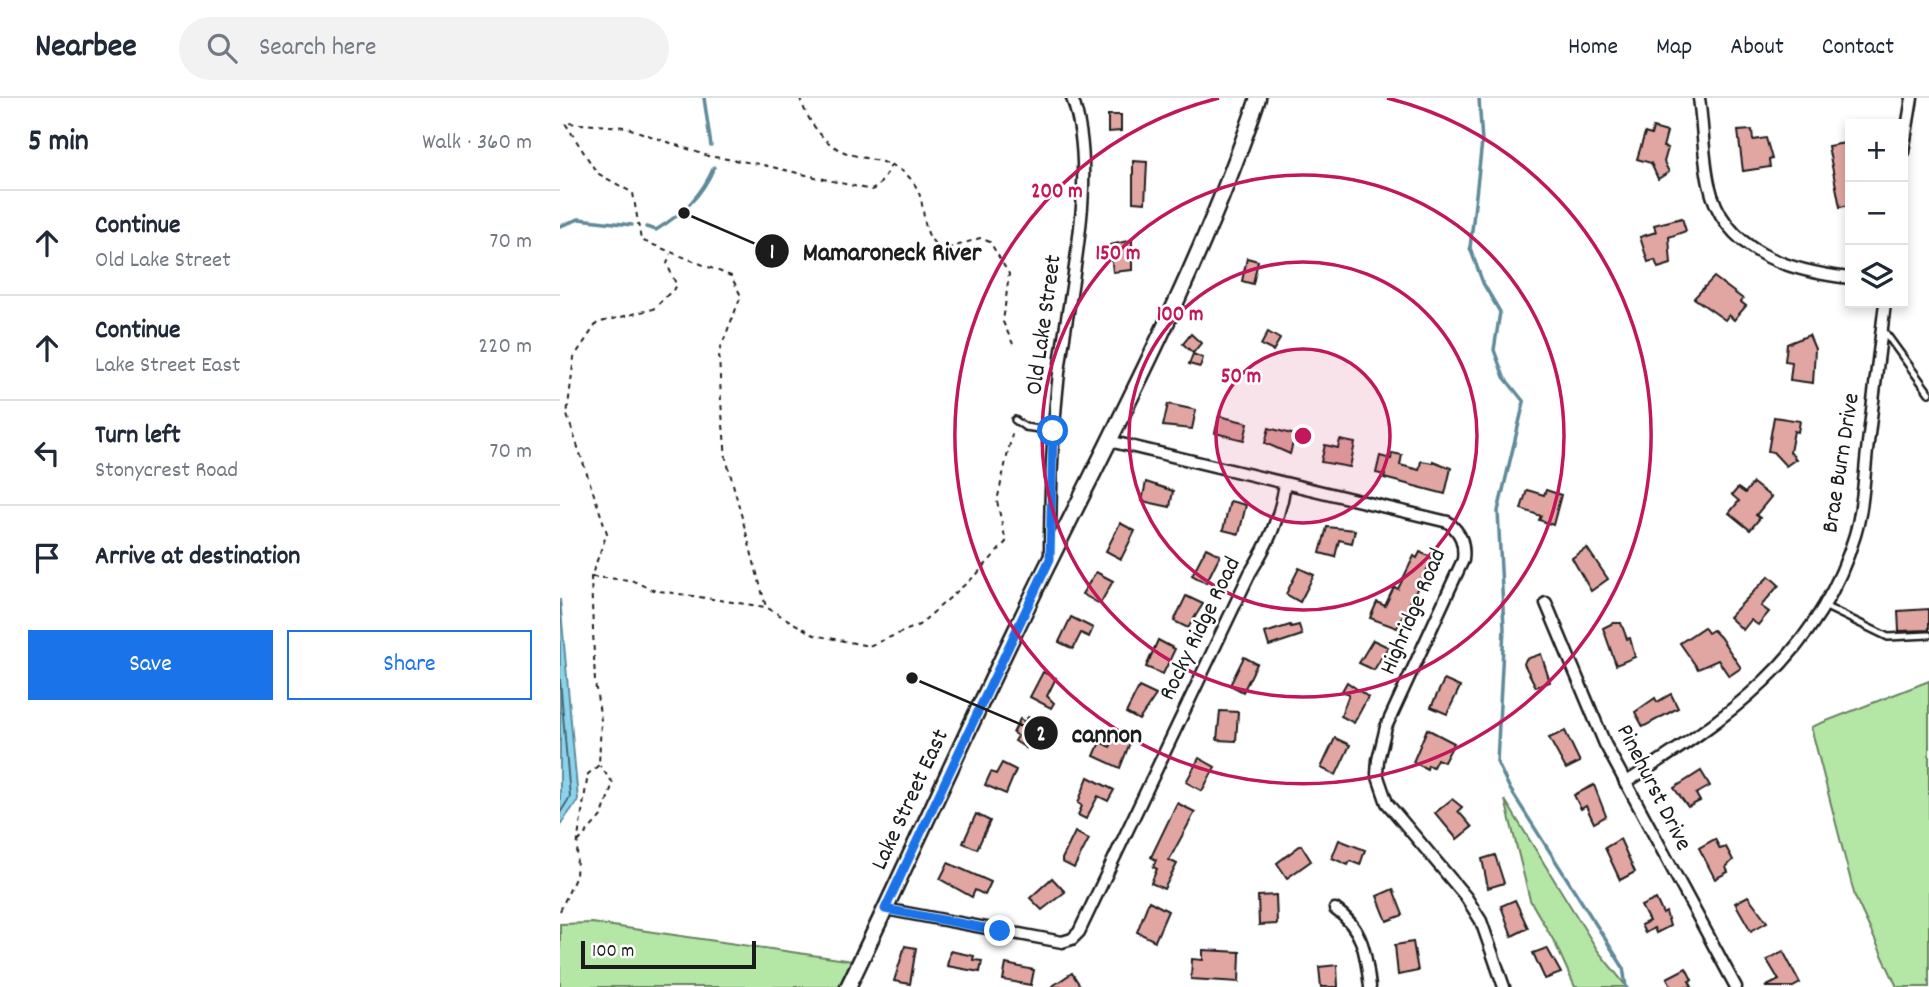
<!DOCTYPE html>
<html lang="en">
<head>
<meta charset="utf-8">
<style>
  body { margin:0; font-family:Dekko,sans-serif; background:#f2f2f3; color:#1f2937 }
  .controls { position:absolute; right:21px; top:21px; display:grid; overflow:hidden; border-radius:0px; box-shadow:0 4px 10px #0003 }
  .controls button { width:63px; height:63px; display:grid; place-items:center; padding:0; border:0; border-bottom:2px solid #e0e1e3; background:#fff; color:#1f2937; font:35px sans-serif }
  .scale { position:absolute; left:21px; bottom:18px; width:175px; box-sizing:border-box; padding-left:7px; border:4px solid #1c1c1c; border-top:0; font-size:19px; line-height:24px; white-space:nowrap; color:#1c1c1c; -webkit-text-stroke:5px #fff; paint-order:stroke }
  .stop { position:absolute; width:21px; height:21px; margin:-16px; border:5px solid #1a73e8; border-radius:50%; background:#fff }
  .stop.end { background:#1a73e8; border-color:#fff; box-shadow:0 2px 7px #0008 }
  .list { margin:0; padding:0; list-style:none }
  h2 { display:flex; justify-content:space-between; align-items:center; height:91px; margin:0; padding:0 28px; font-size:30px }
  h2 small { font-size:23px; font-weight:400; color:#747a83 }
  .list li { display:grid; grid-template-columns:46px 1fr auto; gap:21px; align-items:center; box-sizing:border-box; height:105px; padding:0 28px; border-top:2px solid #e0e1e3 }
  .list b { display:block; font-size:26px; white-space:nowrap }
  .list p { margin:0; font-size:23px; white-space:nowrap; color:#747a83 }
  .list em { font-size:23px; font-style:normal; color:#747a83 }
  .actions { display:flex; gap:14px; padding:21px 28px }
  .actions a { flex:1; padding:16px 0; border:2px solid #1a73e8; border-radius:0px; text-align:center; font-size:24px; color:#1a73e8 }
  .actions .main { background:#1a73e8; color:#fff }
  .icon { flex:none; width:38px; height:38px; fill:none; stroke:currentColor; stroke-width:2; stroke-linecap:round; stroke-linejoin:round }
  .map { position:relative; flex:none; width:1369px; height:889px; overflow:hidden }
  header { display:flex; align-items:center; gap:42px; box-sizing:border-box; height:98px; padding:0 35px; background:#fff; border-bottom:2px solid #e0e1e3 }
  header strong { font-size:33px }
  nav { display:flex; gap:38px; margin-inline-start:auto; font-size:24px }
  .search { width:490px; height:63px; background:#f2f2f3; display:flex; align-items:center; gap:18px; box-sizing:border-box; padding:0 24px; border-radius:38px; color:#747a83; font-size:26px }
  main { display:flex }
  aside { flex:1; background:#fff }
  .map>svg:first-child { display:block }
  .green { fill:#b4e6a6; stroke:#688161; stroke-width:2 }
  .water { fill:#8cd4ed; stroke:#5f8a99; stroke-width:2 }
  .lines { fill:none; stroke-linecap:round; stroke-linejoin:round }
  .shore { stroke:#496670; stroke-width:2 }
  .stream { stroke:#5f8a99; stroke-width:3.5 }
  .building { fill:#e1a6a2; stroke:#1c1c1c; stroke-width:2 }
  .service-casing { stroke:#1c1c1c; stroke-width:10 }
  .minor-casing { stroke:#1c1c1c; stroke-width:15 }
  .secondary-casing { stroke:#1c1c1c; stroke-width:19 }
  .path { stroke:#1c1c1c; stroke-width:2; stroke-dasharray:5 5; stroke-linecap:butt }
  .service { stroke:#fff; stroke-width:5 }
  .minor { stroke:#fff; stroke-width:10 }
  .secondary { stroke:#fff; stroke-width:14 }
  .route { stroke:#1a73e8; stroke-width:9 }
  .ring { fill:none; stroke:#c2185b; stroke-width:3.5 }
  .labels { text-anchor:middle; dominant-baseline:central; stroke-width:5; stroke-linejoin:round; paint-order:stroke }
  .street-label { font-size:24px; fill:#1c1c1c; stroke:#fff }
  .centre { fill:#c2185b; stroke:#fff; stroke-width:3.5 }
  .ring-label { font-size:21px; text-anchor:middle; font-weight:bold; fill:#c2185b; stroke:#fff; stroke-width:5; stroke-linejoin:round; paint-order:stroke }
  .leader { fill:none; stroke:#1c1c1c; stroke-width:2.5 }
  .callout-dot { fill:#1c1c1c; stroke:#fff; stroke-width:2.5 }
  .mark-label { font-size:21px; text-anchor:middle; font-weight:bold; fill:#fff }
  .callout-label { font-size:26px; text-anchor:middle; font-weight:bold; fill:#1c1c1c; stroke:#fff; stroke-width:5; stroke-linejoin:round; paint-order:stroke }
</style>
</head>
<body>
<header>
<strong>Nearbee</strong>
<div class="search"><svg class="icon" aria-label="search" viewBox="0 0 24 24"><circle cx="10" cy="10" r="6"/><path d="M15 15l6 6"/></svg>Search here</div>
<nav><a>Home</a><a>Map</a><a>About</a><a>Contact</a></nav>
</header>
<main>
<aside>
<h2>5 min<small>Walk · 360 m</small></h2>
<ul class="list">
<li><svg class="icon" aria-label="ahead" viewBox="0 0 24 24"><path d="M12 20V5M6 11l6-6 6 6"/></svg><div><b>Continue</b><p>Old Lake Street</p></div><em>70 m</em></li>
<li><svg class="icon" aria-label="ahead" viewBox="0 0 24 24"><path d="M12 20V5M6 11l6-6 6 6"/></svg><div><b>Continue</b><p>Lake Street East</p></div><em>220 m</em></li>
<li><svg class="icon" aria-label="left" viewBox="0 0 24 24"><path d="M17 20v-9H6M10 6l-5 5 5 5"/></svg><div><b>Turn left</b><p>Stonycrest Road</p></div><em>70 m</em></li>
<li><svg class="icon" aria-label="arrive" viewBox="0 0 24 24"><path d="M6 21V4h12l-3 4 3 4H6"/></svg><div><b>Arrive at destination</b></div></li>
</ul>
<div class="actions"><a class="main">Save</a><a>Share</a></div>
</aside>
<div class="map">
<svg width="1369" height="889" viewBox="0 0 1369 889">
  <rect width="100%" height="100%" fill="#fff"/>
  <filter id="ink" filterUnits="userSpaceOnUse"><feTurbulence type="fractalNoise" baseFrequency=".0143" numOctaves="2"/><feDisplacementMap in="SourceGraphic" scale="14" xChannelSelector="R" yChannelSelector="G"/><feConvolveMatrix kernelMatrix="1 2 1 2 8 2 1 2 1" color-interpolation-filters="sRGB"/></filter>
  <g filter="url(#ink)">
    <!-- green -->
    <g class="green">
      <polygon points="1369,583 1369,889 1337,889 1295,799 1251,629"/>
      <polygon points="945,702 1038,853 1067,889 1015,889 995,845 970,802"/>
      <polygon points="32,825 293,863 280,889 0,889 0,826"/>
    </g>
    <!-- water -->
    <polygon class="water" points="0,501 18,702 0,727"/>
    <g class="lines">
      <!-- shore -->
      <polyline class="shore" points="0,581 10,699 0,715"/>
      <!-- stream -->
      <g class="stream">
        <polyline points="144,0 151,48"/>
        <polyline points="919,0 922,44 910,150 923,185 940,214 934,252 944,279 964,304 938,413 944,530 937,664 950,691 1063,869 1066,889"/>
        <polyline points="0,128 19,121 72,127"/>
        <path d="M86 129 96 132C122 116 142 98 154 69"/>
      </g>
    </g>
    <!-- building -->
    <g class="building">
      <polygon points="548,17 561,17 561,33 548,34"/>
      <polygon points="1093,30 1107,34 1103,49 1108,50 1104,64 1109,74 1098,81 1091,65 1077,61 1085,35 1091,37"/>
      <polygon points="1192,32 1193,42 1206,40 1212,61 1209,62 1210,69 1183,73 1178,33"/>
      <polygon points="1285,45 1287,54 1290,53 1290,107 1280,109 1268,48"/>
      <polygon points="573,63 587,64 585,105 573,104"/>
      <polygon points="1122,120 1126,133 1109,139 1111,166 1098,170 1095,162 1088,164 1080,139 1096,134 1094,127"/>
      <polygon points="572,142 572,172 553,174 550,147"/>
      <polygon points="687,160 698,163 693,186 682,183"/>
      <polygon points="1154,179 1183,201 1181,204 1186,208 1174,222 1169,217 1165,222 1134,200"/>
      <polygon points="708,234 720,241 713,253 701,247"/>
      <polygon points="631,236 641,245 633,255 623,246"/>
      <polygon points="1249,237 1255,251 1253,285 1230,282 1232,264 1225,263 1227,246"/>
      <polygon points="633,256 643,260 640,269 629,266"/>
      <polygon points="608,306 636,312 632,331 603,328"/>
      <polygon points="659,318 688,325 684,342 655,335"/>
      <polygon points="1214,319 1240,323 1238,334 1234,333 1230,354 1236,361 1226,368 1213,354 1208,353"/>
      <polygon points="709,330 735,337 730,356 705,345"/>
      <polygon points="780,342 795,345 790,369 761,364 765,347 778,350"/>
      <polygon points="832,355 842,357 840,367 859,372 861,363 873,365 873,363 891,370 885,396 824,380 825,377 816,375 820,358 831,361"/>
      <polygon points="586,384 613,393 610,409 582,403"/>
      <polygon points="1193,385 1211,399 1196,417 1200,420 1190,432 1169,415 1179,403 1172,397 1178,390 1185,395"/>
      <polygon points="967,392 984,397 986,392 1001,397 993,427 979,422 981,418 961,411"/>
      <polygon points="670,403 686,407 679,436 663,432"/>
      <polygon points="560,425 575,433 561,461 546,453"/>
      <polygon points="767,429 795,432 792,445 779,442 775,459 760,455"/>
      <polygon points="646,450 660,457 646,485 632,477"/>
      <polygon points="1027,450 1048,481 1031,493 1012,460"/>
      <polygon points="860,454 873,460 837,530 810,520 817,504 825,508 834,489 838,491 854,458 857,460"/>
      <polygon points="739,470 754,477 740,504 726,496"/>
      <polygon points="536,474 553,483 540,506 522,496"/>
      <polygon points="1209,478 1219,487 1201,508 1209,514 1198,527 1191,522 1183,532 1169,519"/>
      <polygon points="626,498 643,506 628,530 614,523"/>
      <polygon points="1369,511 1369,532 1339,533 1338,513"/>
      <polygon points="511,519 533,530 529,539 521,535 513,551 499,544"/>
      <polygon points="1053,525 1061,525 1067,541 1070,540 1075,559 1056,567 1043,530"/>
      <polygon points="730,527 731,529 739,527 742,537 709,548 705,535"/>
      <polygon points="1144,529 1148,535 1153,532 1160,539 1181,570 1169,578 1158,562 1138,571 1120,545"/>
      <polygon points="598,542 615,551 603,576 586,569"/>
      <polygon points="813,542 828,549 814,572 799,565"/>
      <polygon points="981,556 990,584 976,589 964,566 966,561"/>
      <polygon points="684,559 697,566 683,594 670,587"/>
      <polygon points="483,574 496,580 487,598 494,605 491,610 470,599"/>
      <polygon points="884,582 900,589 887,616 871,609"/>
      <polygon points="787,584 808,599 794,625 781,618 789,596 782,593"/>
      <polygon points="579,589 596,597 579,622 566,615"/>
      <polygon points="1111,596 1118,610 1083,629 1075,614 1095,600 1097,604"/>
      <polygon points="660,613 678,614 676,643 657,642"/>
      <polygon points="468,619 480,626 466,650 455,643 458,638 453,635 460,621 465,624"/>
      <polygon points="867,631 894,645 884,664 877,661 873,669 868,667 867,671 853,664"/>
      <polygon points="1005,633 1020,664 1006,671 989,640"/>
      <polygon points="557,636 571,642 560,670 534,658 540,644 550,649"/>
      <polygon points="775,640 790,647 776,677 761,670"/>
      <polygon points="639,660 655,669 642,693 626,684"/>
      <polygon points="442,665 456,672 446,696 425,687 431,674 436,676"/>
      <polygon points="1141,673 1150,688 1136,696 1140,703 1128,709 1114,690"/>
      <polygon points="528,679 554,692 548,703 538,698 526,721 518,717 522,708 518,705"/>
      <polygon points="1034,687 1046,718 1034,725 1026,708 1021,711 1014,697"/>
      <polygon points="892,701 902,709 898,713 912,729 897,741 875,715"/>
      <polygon points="617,705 635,714 609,762 617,766 604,791 591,785 597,771 593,769 596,762 591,759"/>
      <polygon points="416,716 430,723 417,751 403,745"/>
      <polygon points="515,734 529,741 514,770 502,764 502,761"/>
      <polygon points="1060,741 1075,774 1060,782 1045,750"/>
      <polygon points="1155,741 1160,751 1166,749 1173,762 1166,769 1168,774 1155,781 1139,750"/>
      <polygon points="779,742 805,752 800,767 790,763 788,767 772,760"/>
      <polygon points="741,747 751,763 727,780 717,765"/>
      <polygon points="935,757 944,785 928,790 922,761"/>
      <polygon points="388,765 431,784 425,797 415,792 412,799 380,781"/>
      <polygon points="492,780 505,794 482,812 470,800"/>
      <polygon points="833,791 843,817 827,823 817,798"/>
      <polygon points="716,797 717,826 699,827 698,798"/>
      <polygon points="1188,798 1207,824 1191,833 1175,805"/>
      <polygon points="1096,801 1103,816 1106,814 1110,828 1096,835 1094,830 1085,835 1081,827 1089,823 1081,808"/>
      <polygon points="955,802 968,830 952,838 941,808"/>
      <polygon points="589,803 608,813 595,843 577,834"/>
      <polygon points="853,844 858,873 838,877 835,847"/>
      <polygon points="345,848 356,850 350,886 334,883"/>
      <polygon points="987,850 1001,875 985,881 973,855"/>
      <polygon points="643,852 680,854 679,884 631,881 632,861 643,862"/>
      <polygon points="390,853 414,858 413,862 422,863 420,874 387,868"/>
      <polygon points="1223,853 1240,885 1233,889 1205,889 1219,882 1207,862"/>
      <polygon points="446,866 474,872 471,887 443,882"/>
      <polygon points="777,867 778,889 761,889 759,869"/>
      <polygon points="1126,870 1132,882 1129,883 1132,889 1112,889 1107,880"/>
      <polygon points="512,875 521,889 491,889"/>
    </g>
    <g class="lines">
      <defs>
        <g id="service">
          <polyline points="1324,233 1369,295"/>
          <polyline points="455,322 465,329 493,333"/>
          <polyline points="1264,508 1328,539 1369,537"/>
        </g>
        <g id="minor">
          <path d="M1139 0C1143 28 1143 58 1149 86 1164 155 1230 173 1290 180"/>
          <polyline points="1343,54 1352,0"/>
          <path d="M549 343 888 424C901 435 905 445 903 462L826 629 818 662 817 676 827 705 906 799 921 823 944 889"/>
          <path d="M490 457C490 396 492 336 499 275 508 196 540 76 512 0"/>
          <polyline points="986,505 1045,646 1176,889"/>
          <path d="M1065 685C1166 621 1258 560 1295 437 1303 411 1304 380 1307 353 1313 304 1319 254 1325 205"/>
          <path d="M325 811 502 844 512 841 519 834 690 475C708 446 720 420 725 386"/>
          <path d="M775 811C804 831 806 857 810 889"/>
        </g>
        <path id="secondary" d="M288 889C357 746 421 600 492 458 566 308 645 159 698 0"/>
      </defs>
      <!-- service casing -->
      <use href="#service" class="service-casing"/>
      <!-- minor casing -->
      <use href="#minor" class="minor-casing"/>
      <!-- secondary casing -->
      <use href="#secondary" class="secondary-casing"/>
      <!-- path -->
      <g class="path">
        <path d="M240 0C246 19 260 41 278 51 304 65 337 58 355 87 369 109 357 139 384 152L420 140 430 144 449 176 443 224 453 246"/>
        <polyline points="332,66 318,89 311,92 199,66 148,58 65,29 5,25 37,75 73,95 81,142 171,178 181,198 159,254 161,304 166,360 206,509 254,537 309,548 359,527 417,476 446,444 437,403 453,332"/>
        <polyline points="32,479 71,482 93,492 205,509"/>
        <polyline points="18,744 42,717 53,685 40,668"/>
        <polyline points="0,813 16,778 18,740 28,676 39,667 41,622 35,585 31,479 47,435 7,317 14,259 37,225 93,211 117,188 107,166 110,156"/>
      </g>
      <!-- service -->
      <use href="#service" class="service"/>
      <!-- minor -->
      <use href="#minor" class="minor"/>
      <!-- secondary -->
      <use href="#secondary" class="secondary"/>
    </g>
  </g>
  <g class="lines" filter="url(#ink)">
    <!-- route -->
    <polyline class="route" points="440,833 325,811 490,461 493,333"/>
  </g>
  <!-- distance rings -->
  <circle cx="743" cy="338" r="87" fill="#c2185b" fill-opacity=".12"/>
  <g class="ring">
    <circle cx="743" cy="338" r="87"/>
    <circle cx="743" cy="338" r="174"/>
    <circle cx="743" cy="338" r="261"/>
    <path d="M827 0A348 348 0 1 1 659 0"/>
  </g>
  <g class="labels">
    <!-- street labels -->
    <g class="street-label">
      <text transform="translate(485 227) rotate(-82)">Old Lake Street</text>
      <text transform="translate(1282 365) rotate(-81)">Brae Burn Drive</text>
      <text transform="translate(854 514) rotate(-67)">Highridge Road</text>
      <text transform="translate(641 531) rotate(-64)">Rocky Ridge Road</text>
      <text transform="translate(1093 690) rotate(63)">Pinehurst Drive</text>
      <text transform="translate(351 702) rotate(-65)">Lake Street East</text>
    </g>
  </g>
  <circle cx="743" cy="338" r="10" class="centre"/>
  <g class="ring-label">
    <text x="497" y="99">200 m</text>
    <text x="558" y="161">150 m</text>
    <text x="620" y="222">100 m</text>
    <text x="681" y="284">50 m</text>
  </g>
  <!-- callouts -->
  <path class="leader" d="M124 115L212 153M352 580L481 635"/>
  <g class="callout-dot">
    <circle cx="124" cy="115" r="7"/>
    <circle cx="352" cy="580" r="7"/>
    <circle cx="212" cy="153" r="18"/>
    <circle cx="481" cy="635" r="18"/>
  </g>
  <g class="mark-label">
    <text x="212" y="160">1</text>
    <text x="481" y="642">2</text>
  </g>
  <g class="callout-label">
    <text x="332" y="162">Mamaroneck River</text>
    <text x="547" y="644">cannon</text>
  </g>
</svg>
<div class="controls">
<button>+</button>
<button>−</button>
<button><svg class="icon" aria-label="layers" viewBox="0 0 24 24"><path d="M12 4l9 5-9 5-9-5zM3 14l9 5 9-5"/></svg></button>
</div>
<div class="scale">100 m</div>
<div class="stop" style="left:493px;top:333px"></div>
<div class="stop end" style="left:440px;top:833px"></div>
</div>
</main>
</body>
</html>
